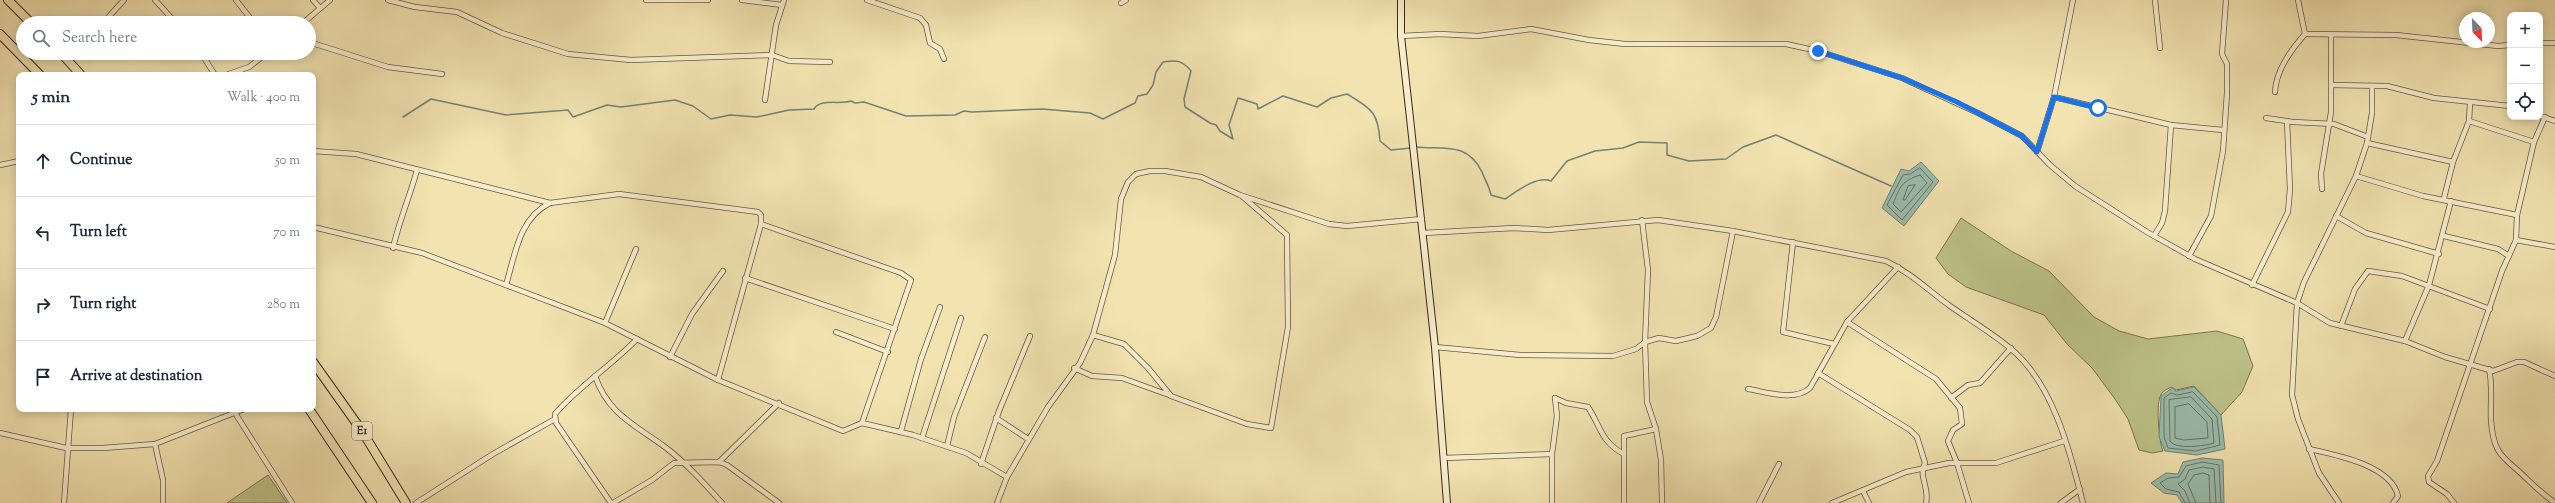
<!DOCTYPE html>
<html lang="en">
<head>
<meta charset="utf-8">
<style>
  body { margin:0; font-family:"Sorts Mill Goudy",serif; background:#f6f6f7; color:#1f2937 }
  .controls { position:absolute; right:12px; top:12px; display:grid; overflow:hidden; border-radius:8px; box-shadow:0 2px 10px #0003 }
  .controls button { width:36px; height:36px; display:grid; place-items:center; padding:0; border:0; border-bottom:1px solid #e0e1e3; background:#fff; color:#1f2937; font:20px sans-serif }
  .compass { position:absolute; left:2459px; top:12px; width:36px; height:36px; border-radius:50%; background:#fff; box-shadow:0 2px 10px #0003; rotate:157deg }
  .stop { position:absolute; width:12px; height:12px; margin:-9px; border:3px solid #1a73e8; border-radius:50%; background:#fff }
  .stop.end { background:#1a73e8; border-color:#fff; box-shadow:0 1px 4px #0008 }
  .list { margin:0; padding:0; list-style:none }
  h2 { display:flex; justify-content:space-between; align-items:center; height:52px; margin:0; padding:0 16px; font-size:17px }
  h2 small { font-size:13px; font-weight:400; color:#747a83 }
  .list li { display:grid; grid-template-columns:26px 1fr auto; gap:12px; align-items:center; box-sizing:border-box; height:72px; padding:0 16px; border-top:1px solid #e0e1e3 }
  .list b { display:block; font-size:15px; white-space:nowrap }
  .list em { font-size:13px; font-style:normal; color:#747a83 }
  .icon { flex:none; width:22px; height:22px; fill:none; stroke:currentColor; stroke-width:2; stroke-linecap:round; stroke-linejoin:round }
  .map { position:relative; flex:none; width:2555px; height:503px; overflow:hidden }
  .search { position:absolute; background:#fff; box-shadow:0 2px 10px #0003; left:16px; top:16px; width:300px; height:44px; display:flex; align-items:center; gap:10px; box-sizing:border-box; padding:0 14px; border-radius:22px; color:#747a83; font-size:15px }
  .panel { position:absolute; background:#fff; box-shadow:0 2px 10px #0003; left:16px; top:72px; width:300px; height:340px; border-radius:8px }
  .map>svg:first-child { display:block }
  .green { fill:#bdc389; stroke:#7a7654 }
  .water { fill:#9bbeaf; stroke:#738375 }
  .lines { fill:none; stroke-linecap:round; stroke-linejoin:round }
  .shore { stroke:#6a7467; stroke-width:1 }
  .stream { stroke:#738375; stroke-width:1.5 }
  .street-casing { stroke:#665844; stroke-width:6 }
  .secondary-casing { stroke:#382a1f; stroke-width:8 }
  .highway-casing { stroke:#382a1f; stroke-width:10 }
  .street { stroke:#f7edcc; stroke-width:4.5 }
  .secondary { stroke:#f7edcc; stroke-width:6 }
  .highway { stroke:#f2e3b1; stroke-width:8 }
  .route { stroke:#1a73e8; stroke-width:5 }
  .labels { text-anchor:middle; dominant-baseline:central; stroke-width:3; stroke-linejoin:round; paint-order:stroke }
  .shield { fill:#f7edcc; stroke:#716453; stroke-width:1 }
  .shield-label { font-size:11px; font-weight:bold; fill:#382a1f }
</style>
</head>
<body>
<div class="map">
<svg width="2555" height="503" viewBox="0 0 2555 503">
  <rect width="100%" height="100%" fill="#f2e3b1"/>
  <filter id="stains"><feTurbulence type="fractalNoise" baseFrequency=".005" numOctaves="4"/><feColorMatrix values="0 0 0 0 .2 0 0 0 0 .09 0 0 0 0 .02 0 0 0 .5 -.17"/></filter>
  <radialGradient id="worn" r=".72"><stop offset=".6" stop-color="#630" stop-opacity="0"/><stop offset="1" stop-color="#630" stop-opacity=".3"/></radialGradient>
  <!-- green -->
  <g class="green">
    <path d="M1961 218 2011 251 2049 271 2094 317 2119 331 2148 339 2217 331 2243 339 2253 366 2242 392 2221 415 2194 386 2176 390 2172 387C2167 389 2162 391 2160 397 2156 406 2159 442 2163 451L2152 453 2139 450 2128 419 2115 399 2092 368 2067 344 2044 315 1966 287 1948 274 1936 258Z"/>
    <polygon points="268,475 287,503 227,503"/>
  </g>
  <!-- water -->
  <g class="water">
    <polygon points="1921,162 1939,181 1904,226 1882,208 1901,169 1909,171"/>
    <polygon points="2194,387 2221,415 2225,449 2197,455 2165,451 2159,437 2161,396 2172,388 2176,391"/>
    <polygon points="2202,458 2223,460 2224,503 2182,503 2177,495 2164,493 2151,483 2166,473 2178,474 2183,462"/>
  </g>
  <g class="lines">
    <!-- shore -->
    <g class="shore">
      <polygon points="1920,168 1933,182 1902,220 1887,205 1903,175 1910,174"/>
      <path d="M1920 175 1927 183 1901 212 1893 204C1900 186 1902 181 1920 175Z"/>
      <polygon points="1915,185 1905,200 1903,200 1908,186"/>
      <polygon points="2193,392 2217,417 2220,445 2196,451 2168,448 2164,437 2164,398 2171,393 2177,395"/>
      <path d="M2191 397 2212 419 2214 443C2205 446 2175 450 2170 441L2169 400Z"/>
      <polygon points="2189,404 2207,422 2208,438 2184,440 2175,438 2175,407"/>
      <polyline points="2185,503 2179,492 2166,489 2160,483 2168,478 2179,477 2186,466 2202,462 2219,465 2221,503"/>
      <polyline points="2190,503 2185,491 2178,484 2185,479 2189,470 2203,467 2214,469 2216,503"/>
      <polyline points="2196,503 2188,484 2194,475 2203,473 2209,475 2210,503"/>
    </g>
    <!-- stream -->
    <g class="stream">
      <path d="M403 117 431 99 506 115 568 110 573 117 607 105 621 107 675 100 693 106 711 119 730 115 757 117 789 110 814 109C821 98 839 105 851 101L855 103 864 102 906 116 955 115 964 111 972 112 1042 109 1090 113 1103 119 1135 103 1138 96 1147 94 1153 85 1156 72 1163 62C1177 60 1182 60 1191 71L1184 99 1185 107 1210 123 1216 125 1220 131 1233 139 1229 125 1238 98 1257 104 1258 109 1283 96 1317 107 1331 98 1347 94C1371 109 1378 111 1380 141L1391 150 1411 148"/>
      <path d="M1415 147C1443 150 1467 141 1482 172 1485 180 1489 186 1491 195L1505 199C1516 192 1537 175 1551 181L1567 161 1595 151 1623 148 1639 142 1667 143V155L1689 161 1726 159 1743 147 1776 135 1891 186"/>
    </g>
    <defs>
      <g id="street">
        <polyline points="155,0 176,23"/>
        <polyline points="236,0 254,23"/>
        <polyline points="313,0 320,8"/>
        <polyline points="388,0 415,7 457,12 502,33 568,54 631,60 772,55 789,61 830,62"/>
        <polyline points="646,0 708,0"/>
        <polyline points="742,0 782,5"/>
        <polyline points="867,0 920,18 926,25 930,43 940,49 944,59"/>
        <polyline points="2155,0 2160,48"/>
        <polyline points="1121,3 1126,0"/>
        <polyline points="103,23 124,0"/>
        <polyline points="303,23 330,0"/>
        <polyline points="2305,34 2396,35 2498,46 2510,45"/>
        <polyline points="1401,36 1440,34 1478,36 1531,29 1589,40 1625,44 1786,44 1818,51 1902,78 1978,113 2022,136 2050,165 2075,186 2147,232 2195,259 2297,303 2330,323 2405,341 2445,357 2493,371 2517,362 2524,362 2555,376"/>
        <polyline points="309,42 388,67 442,74"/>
        <polyline points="2540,43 2555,43"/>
        <polyline points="201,53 215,75"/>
        <polyline points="206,59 213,53"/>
        <polyline points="68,61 76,53"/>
        <polyline points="226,75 249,67 267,53"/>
        <polyline points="2331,85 2387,86 2434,98 2510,106"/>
        <path d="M2275 92C2276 70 2291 50 2305 34L2298 0"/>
        <polyline points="2054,97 2171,125 2223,130"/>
        <polyline points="765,100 776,25 784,0"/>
        <polyline points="2540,116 2555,121"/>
        <polyline points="2266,118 2293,122 2334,124 2368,137"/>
        <polyline points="2469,121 2534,142"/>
        <polyline points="2367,143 2453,162"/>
        <polyline points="313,151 356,154 550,203"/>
        <polyline points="2037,152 2054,97 2073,0"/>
        <polyline points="0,165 19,161"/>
        <polyline points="2356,176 2423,196 2517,215"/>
        <polyline points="2322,189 2321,174 2331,112 2331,35"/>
        <polyline points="2444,198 2453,162 2469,121 2470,103"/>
        <polyline points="2336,216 2366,233 2439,254"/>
        <polyline points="1642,220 1648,270 1645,342 1647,402 1656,429 1661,460 1662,503"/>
        <polyline points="761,224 901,273 911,280 862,423"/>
        <polyline points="313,227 422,253 566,308 605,323 718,380 843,431 862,423 913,435 966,453 1007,477 1048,407 1080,363 1093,335 1115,255 1121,199 1128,182 1136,174 1150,171 1165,171 1201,177 1240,195 1329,224 1347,226 1422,219"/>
        <path d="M1423 233 1514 228 1548 230 1658 220 1733 231 1886 261C1911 273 1928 290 1950 306 1970 320 1992 333 2010 348 2053 383 2070 451 2083 503"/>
        <polyline points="2154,236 2162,223 2165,211 2171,125"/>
        <polyline points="2444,236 2498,249 2509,256"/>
        <polyline points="2516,240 2555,247"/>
        <polyline points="1793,242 1783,332 1834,344"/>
        <path d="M393 248C399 221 410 196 417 170"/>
        <polyline points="2189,256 2211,216 2223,151 2227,93 2227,64 2222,54 2226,0"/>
        <polyline points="745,278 895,329"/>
        <path d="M506 285C515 255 519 218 550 203L619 194 758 212 761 215V224L718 380"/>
        <polyline points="2252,285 2288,212 2290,189 2287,121"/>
        <polyline points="1847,322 1936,379 1960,408 1962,424 1953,430 1948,441 1957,463 1969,503"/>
        <polyline points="605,323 636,249"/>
        <polyline points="2341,326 2355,289 2368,271 2402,276 2490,309"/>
        <polyline points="836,332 888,352"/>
        <polyline points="1093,335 1124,344 1148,368 1171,396 1247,424 1271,428 1288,327 1287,235 1243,197"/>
        <polyline points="2405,341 2429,285 2451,201"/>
        <polyline points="1435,347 1520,355 1613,356 1636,349 1645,342 1659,338 1676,341 1697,336 1711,328 1716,317 1733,231"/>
        <polyline points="670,357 692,314 723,271"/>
        <polyline points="1074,368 1092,376 1122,378 1169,395"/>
        <path d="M2489 369C2493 386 2490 404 2491 421 2494 458 2505 457 2527 479 2536 488 2544 495 2555 503"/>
        <path d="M1818 373 1910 430 1917 437 1925 463C1918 477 1930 488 1926 503"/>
        <path d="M595 376C608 414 635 425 665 447 686 463 704 483 722 503"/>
        <path d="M1748 389C1767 392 1794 402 1810 388L1847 322 1898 267"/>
        <path d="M1555 398 1566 403 1588 407C1601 427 1601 442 1624 454V503"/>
        <polyline points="1951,398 1968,385 1980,383 2011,348"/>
        <polyline points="235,413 292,503"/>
        <polyline points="996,418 1028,439"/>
        <polyline points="901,431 921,359 940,307"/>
        <polyline points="0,433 66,448 103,448 155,444 244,409"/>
        <polyline points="922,438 961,318"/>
        <polyline points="155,444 163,480 163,503"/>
        <polyline points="947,446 954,417 985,337"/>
        <path d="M2309 449C2336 455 2391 465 2398 496L2393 503"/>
        <polyline points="1624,454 1624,436 1656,429"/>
        <polyline points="1444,458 1552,454"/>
        <polyline points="719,462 779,403"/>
        <polyline points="981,464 999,411 1030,336"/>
        <polyline points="1863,491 1869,503"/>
        <polyline points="64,503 71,409"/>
        <polyline points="416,503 493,454 555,419"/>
        <path d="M611 503 556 423 555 414C579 386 611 366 637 339"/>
        <polyline points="613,503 652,480 674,463 719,462 727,465 779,503"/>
        <polyline points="997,503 1007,477"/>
        <polyline points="1552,503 1552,454 1557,416 1555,398"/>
        <polyline points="1759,503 1779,464"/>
        <polyline points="1832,503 1906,472 1949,463 1996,463 2064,441"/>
        <polyline points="2061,503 2080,489"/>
        <polyline points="2339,503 2319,473 2298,419 2292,395 2297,303 2304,282 2356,176 2367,143 2372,113 2372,86"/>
        <polyline points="2454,503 2447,494 2429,482 2428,476 2437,461 2502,271 2516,240 2517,215 2534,142 2545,117"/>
      </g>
      <polyline id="secondary" points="1401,0 1401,36 1435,347 1447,503"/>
      <g id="highway">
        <polyline points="8,0 31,23"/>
        <polyline points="0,34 40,75"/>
        <polyline points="61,53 81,75"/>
        <polyline points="313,362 362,431 406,503"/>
        <polyline points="309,409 372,503"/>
      </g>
    </defs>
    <!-- street casing -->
    <use href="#street" class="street-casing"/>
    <!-- secondary casing -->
    <use href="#secondary" class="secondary-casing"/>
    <!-- highway casing -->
    <use href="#highway" class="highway-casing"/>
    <!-- street -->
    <use href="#street" class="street"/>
    <!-- secondary -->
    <use href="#secondary" class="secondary"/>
    <!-- highway -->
    <use href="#highway" class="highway"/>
  </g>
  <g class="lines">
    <!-- route -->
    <polyline class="route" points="1818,51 1902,78 1957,102 2022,136 2037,152 2054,97 2098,108"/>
  </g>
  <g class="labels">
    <!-- shield labels -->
    <rect class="shield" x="352" y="422" width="20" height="18" rx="3"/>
    <g class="shield-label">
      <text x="362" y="431">E1</text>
    </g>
  </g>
  <rect width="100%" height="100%" filter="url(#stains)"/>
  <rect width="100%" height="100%" fill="url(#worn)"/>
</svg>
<div class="controls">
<button>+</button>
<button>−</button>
<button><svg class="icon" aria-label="locate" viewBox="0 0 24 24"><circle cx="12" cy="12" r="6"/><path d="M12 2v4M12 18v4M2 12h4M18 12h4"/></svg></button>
</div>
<svg class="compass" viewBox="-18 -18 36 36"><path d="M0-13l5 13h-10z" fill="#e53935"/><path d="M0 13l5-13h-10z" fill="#747a83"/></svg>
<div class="stop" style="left:2098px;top:108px"></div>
<div class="stop end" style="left:1818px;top:51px"></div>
<div class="search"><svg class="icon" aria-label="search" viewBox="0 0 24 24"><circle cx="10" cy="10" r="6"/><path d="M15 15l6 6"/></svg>Search here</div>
<section class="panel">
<h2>5 min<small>Walk · 400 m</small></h2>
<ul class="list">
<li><svg class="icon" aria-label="ahead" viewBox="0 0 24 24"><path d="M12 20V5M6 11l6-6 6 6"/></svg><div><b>Continue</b></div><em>50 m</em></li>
<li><svg class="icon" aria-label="left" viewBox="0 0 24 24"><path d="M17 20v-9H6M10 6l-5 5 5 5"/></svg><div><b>Turn left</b></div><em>70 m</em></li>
<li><svg class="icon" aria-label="right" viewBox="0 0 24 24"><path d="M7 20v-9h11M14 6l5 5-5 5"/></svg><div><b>Turn right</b></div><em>280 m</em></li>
<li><svg class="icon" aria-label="arrive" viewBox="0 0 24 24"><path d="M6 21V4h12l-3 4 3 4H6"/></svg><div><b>Arrive at destination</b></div></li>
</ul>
</section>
</div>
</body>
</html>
